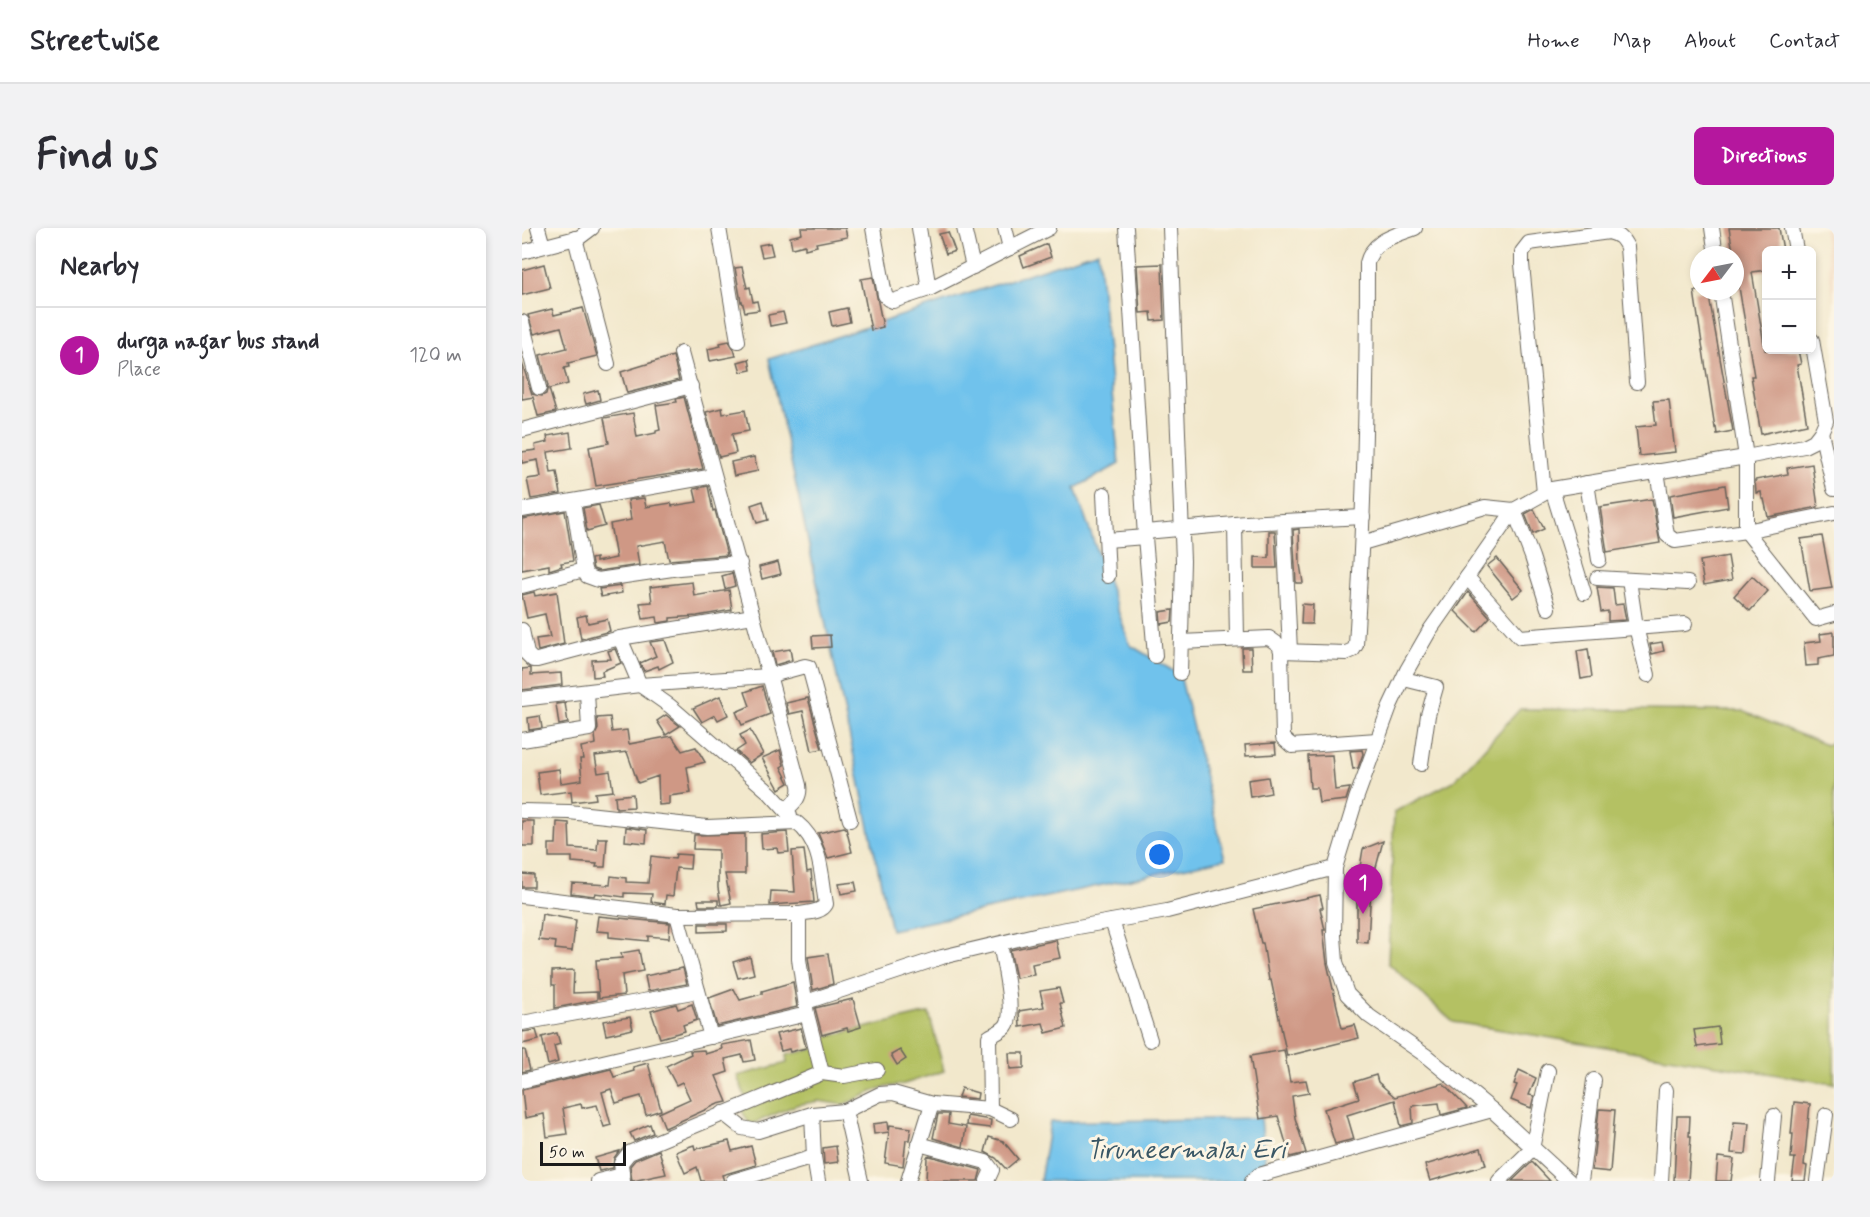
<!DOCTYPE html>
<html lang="en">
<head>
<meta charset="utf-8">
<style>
  body { margin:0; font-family:Mynerve,sans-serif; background:#f2f2f3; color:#2b2b33 }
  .controls { position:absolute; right:18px; top:18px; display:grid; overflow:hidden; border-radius:9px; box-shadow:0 3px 9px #0003 }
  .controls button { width:54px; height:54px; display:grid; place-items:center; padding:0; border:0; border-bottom:2px solid #e1e1e2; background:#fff; color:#2b2b33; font:30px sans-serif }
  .compass { position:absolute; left:1168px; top:18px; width:54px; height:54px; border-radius:50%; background:#fff; box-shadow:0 3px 9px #0003; rotate:238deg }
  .scale { position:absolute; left:18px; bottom:15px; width:86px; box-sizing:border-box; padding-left:6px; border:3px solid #1c1c1c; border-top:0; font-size:16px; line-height:21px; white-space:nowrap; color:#1c1c1c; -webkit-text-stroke:4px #fcf5e5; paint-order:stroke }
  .you { position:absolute; left:638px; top:627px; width:21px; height:21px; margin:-15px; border:4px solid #fff; border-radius:50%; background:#1a73e8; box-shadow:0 0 0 9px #1a73e833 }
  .badge { display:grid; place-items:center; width:39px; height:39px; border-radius:50%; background:#b5179e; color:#fff; font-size:20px; font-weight:700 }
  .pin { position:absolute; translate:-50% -50px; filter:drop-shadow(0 2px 3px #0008) }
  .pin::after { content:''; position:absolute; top:32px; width:21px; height:18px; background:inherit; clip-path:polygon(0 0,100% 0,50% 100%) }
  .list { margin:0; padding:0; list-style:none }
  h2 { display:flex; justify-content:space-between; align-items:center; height:78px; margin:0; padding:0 24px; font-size:26px }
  h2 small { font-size:20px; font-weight:400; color:#7c7c81 }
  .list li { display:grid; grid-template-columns:39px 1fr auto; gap:18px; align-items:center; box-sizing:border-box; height:96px; padding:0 24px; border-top:2px solid #e1e1e2 }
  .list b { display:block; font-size:22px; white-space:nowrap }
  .list p { margin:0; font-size:20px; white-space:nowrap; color:#7c7c81 }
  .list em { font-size:20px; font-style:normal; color:#7c7c81 }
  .map { position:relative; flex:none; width:1312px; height:953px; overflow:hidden; border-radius:9px }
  header { display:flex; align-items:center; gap:36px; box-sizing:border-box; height:84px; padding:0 30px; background:#fff; border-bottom:2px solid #e1e1e2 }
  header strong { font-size:28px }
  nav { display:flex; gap:33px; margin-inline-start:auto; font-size:21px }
  .intro { display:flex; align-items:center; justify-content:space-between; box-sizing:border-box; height:144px; padding:0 36px }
  h1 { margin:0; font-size:42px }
  .button { padding:15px 27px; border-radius:9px; background:#b5179e; color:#fff; font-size:21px; font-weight:700 }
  main { display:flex; gap:36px; padding:0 36px }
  aside { flex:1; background:#fff; border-radius:9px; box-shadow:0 3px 9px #0003 }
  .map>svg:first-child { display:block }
  .built { fill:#f0d5bc }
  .green { fill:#b4c163; stroke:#686e40; stroke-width:1.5 }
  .water { fill:#70c2ec; stroke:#466f84; stroke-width:1.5 }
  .building { fill:#cf9885 }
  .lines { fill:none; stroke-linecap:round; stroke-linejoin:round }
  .minor-casing { stroke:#67635a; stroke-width:16 }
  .minor { stroke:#fff; stroke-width:14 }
  .labels { text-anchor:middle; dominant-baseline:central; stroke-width:6; stroke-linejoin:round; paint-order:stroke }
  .water-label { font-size:26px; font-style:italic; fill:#395665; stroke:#fcf5e5 }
</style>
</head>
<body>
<header>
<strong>Streetwise</strong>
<nav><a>Home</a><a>Map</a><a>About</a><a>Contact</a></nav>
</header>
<div class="intro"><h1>Find us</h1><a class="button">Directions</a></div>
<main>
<aside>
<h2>Nearby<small></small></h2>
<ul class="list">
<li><span class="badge">1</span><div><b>durga nagar bus stand</b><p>Place</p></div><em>120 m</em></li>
</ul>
</aside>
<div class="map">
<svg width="1312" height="953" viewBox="0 0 1312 953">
  <rect width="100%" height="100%" fill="#fcf5e5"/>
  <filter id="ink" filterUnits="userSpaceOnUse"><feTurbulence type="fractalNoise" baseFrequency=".0167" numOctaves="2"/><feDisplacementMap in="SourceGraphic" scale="12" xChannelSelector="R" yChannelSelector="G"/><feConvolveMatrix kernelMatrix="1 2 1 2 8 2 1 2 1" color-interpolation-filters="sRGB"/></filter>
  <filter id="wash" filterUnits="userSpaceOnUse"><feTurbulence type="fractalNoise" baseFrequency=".008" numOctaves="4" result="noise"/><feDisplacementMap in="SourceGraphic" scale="24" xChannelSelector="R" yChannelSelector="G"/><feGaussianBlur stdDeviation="1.35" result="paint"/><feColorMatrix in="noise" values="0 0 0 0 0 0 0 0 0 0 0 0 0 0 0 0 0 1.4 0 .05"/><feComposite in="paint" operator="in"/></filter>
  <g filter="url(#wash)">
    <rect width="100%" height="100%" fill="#f2e8cc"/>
    <!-- built -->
    <polygon class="built" points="1301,0 1312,0 1312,75"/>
    <!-- green -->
    <g class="green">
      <polygon points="998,481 1220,483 1304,517 1312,513 1312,856 931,794 866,735 872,584 932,553"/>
      <polygon points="407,785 422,843 382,856 359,860 321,877 297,873 274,877 228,897 220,883 224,870 215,848 265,835 264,827 301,819 299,810"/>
    </g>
    <!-- water -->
    <g class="water">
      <polygon points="576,23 597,236 553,260 608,417 658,447 703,631 369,702 247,131"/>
      <polygon points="739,890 745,953 518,953 528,894"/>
    </g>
    <g id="blocks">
      <!-- building -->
      <g class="building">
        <polygon points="279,0 323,0 325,9 294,15 295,18 283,21 283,17 270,20 268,9 280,6"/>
        <polygon points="1207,0 1257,0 1261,22 1245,22 1245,42 1230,44 1243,122 1276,122 1279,136 1275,137 1285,196 1239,206 1229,148 1232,148"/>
        <polygon points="426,4 433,23 424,26 417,6"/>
        <polygon points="248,15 251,27 240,29 237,17"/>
        <polygon points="525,16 529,29 502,39 498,28"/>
        <polygon points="22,36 28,60 0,67 0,42"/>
        <polygon points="640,36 642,92 630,93 629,84 618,85 615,37"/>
        <polygon points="220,39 225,60 228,59 231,74 235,73 237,82 223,84 220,73 219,74 213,40"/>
        <polygon points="351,49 361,99 349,102 339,51"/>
        <polygon points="1172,63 1186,63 1211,203 1195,206 1194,199 1193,200"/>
        <polygon points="61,80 75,128 46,135 47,139 42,140 46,156 27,161 34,184 16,188 11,169 0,171 0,135 10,166 20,168 24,166 26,158 18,127 45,120 39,99 12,106 6,87 30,81 32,87"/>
        <polygon points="325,80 328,94 310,98 307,84"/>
        <polygon points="261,84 264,95 248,98 246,87"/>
        <polygon points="207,113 212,121 214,128 188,133 186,121 199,118 198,115"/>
        <polygon points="151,128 157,152 105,165 99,144"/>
        <polygon points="227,131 229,142 219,144 216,134"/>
        <polygon points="76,162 78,172 64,176 61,166"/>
        <polygon points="162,169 181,241 74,258 67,219 87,215 82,190 111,185 115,209 134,205 134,203 138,202 134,177 155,174 154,171"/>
        <polygon points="1147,172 1153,224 1117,228 1114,199 1134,197 1131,173"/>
        <polygon points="200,180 201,186 223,182 227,203 210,206 214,225 197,229 184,184"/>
        <polygon points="48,204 50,220 26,224 29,245 35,244 39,266 9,271 5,251 19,249 16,232 0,235 0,224 14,222 13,217 26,214 25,208"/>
        <polygon points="232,229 236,243 212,248 209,234"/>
        <polygon points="1290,236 1296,279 1246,289 1242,271 1240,271 1239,264 1234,265 1233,252 1266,246 1265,240"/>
        <polygon points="1203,257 1206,279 1151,289 1148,267"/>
        <polygon points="186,258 191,283 193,282 205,327 147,332 143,313 114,318 117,337 77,343 71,341 69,331 74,330 74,334 94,330 88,296 109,292 106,272 122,270 124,279 149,275 150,278 175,274 172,261"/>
        <polygon points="1130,271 1138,315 1085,324 1078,279"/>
        <polygon points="241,273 246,292 235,295 229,277"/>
        <polygon points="77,277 83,298 65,303 61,280"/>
        <polygon points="1012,281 1022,301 1011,306 1003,286"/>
        <polygon points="43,283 51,333 39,335 40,338 27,342 27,337 0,342 0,291"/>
        <polygon points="777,301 778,336 781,355 774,355 771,302"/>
        <polygon points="747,303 753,303 755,340 733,340 733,329 747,330"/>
        <polygon points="1300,308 1310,360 1288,363 1279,311"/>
        <polygon points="1206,328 1210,352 1182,357 1178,333"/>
        <polygon points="975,330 1001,362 991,370 965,338"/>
        <polygon points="256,334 259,346 240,351 237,339"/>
        <polygon points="210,345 213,358 203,361 200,348"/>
        <polygon points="1230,348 1246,363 1228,383 1212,368"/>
        <polygon points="170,354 172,368 207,362 210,382 175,388 148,390 148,393 136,395 135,389 121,391 118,375 130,374 128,359"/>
        <polygon points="99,358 100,365 79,369 77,361"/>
        <polygon points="1075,359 1091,360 1093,377 1101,376 1104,392 1086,393 1086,383 1079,384"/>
        <polygon points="12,364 13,368 35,364 42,416 16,423 14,411 28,409 23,386 5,390 0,367"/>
        <polygon points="946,364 968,389 954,404 933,383"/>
        <polygon points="780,376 791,377 790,396 779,396"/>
        <polygon points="651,382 650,394 639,396 638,384"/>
        <polygon points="64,387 66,395 85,391 88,403 59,411 55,389"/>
        <polygon points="1312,404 1312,428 1296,431 1296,437 1284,438 1282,415 1299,413 1298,406"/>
        <polygon points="308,407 309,419 291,420 290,408"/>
        <polygon points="143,412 151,434 137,441 136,438 122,443 118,435 134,428 128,414"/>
        <polygon points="1140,414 1142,423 1130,426 1128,416"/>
        <polygon points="720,420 729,420 730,442 721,442"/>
        <polygon points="93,421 99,435 80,443 81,448 71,449 70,432 89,431 86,423"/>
        <polygon points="268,421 270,432 253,437 250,424"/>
        <polygon points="1066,421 1070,449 1059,451 1055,423"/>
        <polygon points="9,440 9,447 39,445 40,457 0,462 0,441"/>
        <polygon points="240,458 248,486 220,497 214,484 228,478 223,464"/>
        <polygon points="198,468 206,487 196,492 193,487 180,494 171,480"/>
        <polygon points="286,470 300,521 290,523 281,483 267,486 264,475"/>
        <polygon points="43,475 46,495 37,497 34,476"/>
        <polygon points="144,487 158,498 144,507 135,493"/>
        <polygon points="18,488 20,500 7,502 6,490"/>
        <polygon points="88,489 90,504 105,502 107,516 150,508 160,523 174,519 183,534 165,539 169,565 147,568 147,576 137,577 136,548 116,555 105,524 73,528 76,545 88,543 91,563 73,565 74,571 50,574 49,563 18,567 15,544 37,541 39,555 60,552 58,531 61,531 59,519 74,516 73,507 76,501 75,490"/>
        <polygon points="228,502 241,526 227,535 214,523 223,517 218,507"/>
        <polygon points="753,515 754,526 724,528 723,517"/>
        <polygon points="258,522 262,537 259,539 267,555 257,561 240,530"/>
        <polygon points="840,522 841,526 836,540 831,541 828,523"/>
        <polygon points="810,527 813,562 828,560 824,572 797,575 795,560 788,560 786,528"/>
        <polygon points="746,549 749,565 728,569 726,552"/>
        <polygon points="111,566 112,579 94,580 93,568"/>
        <rect x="0" y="593" width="12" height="25"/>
        <polygon points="35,594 47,595 48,620 75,622 76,610 85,610 83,639 74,639 75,636 50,634 50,629 27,629 27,616 34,616"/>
        <polygon points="104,599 125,602 124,615 103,613"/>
        <polygon points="322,599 324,600 330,624 306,630 296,605"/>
        <polygon points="265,604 267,624 256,625 255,620 240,621 239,606"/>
        <polygon points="223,606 223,646 203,646 209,675 199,677 196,660 196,622 171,621 172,607"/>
        <polygon points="861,613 849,658 846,715 835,714 835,657 841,621"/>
        <polygon points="282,622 285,644 289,643 292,674 248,677 249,663 273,664 270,623"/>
        <polygon points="154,626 169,627 168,641 154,640 151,668 144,667 143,676 129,674 130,666 102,665 102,669 73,665 72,668 49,665 50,655 88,657 89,648 104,650 104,654 126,655 129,628 153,631"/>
        <polygon points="0,646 12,647 12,659 0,659"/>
        <polygon points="333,654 335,663 319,666 317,656"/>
        <polygon points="798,667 801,680 798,680 803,702 801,702 805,735 820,800 833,797 837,810 765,828 749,752 747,752 741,715 739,715 731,681"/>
        <polygon points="176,672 196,672 196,678 177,678"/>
        <polygon points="20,686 54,692 50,723 33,721 34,714 17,712"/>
        <polygon points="76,688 148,695 147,710 126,708 126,713 87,709 87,704 74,703"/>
        <polygon points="177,696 205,696 205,703 177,704"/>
        <polygon points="534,712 538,730 510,736 512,747 494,750 488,722"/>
        <polygon points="117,722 121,743 100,747 102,767 77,770 74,732 100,730 99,725"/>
        <polygon points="306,726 311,756 291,762 286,729"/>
        <polygon points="228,729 232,746 216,750 211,734"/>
        <polygon points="161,740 165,756 126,763 123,748"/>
        <polygon points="52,742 51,765 75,764 75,772 33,780 33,757 30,757 30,743"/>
        <polygon points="271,754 275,779 195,798 187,770 212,761 218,772 240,766 240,763"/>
        <polygon points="537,760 541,775 538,775 544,800 524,805 521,795 498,799 497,783 522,779 518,763"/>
        <polygon points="331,771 339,799 326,803 325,800 300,807 293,780"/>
        <polygon points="154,776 156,781 170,776 175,792 161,797 163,803 138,810 129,783"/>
        <polygon points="108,789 111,801 84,807 81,793"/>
        <polygon points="1196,799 1198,816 1175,819 1172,802"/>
        <polygon points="279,800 284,820 268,824 267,821 259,823 254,806"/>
        <polygon points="14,802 17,812 0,816 0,804"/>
        <polygon points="35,805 38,816 32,818 36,834 26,837 20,809"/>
        <polygon points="229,812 233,832 222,834 220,827 203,831 206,844 194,848 205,874 196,876 143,900 137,885 168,871 160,854 154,857 144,838 169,826 168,823 182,822 183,826 200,821 199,817"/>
        <polygon points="0,822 3,822 8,842 0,844"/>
        <polygon points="378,822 384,831 375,837 369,827"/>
        <polygon points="762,822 768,854 784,852 787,865 770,868 773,890 784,925 768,929 756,888 738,891 728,828"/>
        <polygon points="487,825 502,825 502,840 488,841"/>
        <polygon points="126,835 139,882 124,887 119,868 94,875 89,861 80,864 89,897 82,899 75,877 60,880 59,876 41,880 45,906 25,909 22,886 3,890 0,862 89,841 92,849 112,843 111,839"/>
        <polygon points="997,842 1014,850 1007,867 1012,868 1009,880 989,872 995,857 992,856"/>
        <polygon points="854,847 856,854 873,869 921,855 945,880 919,887 917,875 890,878 891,895 879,898 873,872 825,887 832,911 813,916 802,881 837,870 832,854"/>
        <polygon points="439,860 456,865 455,871 436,869"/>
        <polygon points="1272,874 1288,876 1282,937 1285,938 1283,953 1270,953 1273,930 1269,930 1271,906 1269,906"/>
        <polygon points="1077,881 1093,882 1088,944 1070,942"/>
        <polygon points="416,886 427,886 426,896 444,899 441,919 411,910"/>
        <polygon points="445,888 469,892 468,900 444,897"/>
        <polygon points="1155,888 1168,888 1167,908 1169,908 1166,953 1152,953"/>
        <polygon points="366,894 367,903 368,897 389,900 387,912 384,912 381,938 363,935 367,904 352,906 351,896"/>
        <polygon points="1212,894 1227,895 1224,926 1209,925"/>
        <polygon points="128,896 131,905 112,913 108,905"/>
        <polygon points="467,909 481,913 496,931 484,941 474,930 463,924"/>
        <polygon points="207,913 210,923 229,918 234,937 200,947 202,953 179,953 175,939 163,945 154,924 166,919 172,917 173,921"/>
        <polygon points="314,918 316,934 302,936 301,920"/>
        <polygon points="959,920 964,937 908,953 903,937"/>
        <polygon points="137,922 144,946 110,953 108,938 113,932"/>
        <polygon points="97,923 92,930 91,940 77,943 73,930"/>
        <polygon points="408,928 459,942 456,953 404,953 405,929"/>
        <polygon points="1196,929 1212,931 1209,953 1194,953"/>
        <polygon points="1010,934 1028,953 990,953"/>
      </g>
    </g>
  </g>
  <g filter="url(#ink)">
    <use href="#blocks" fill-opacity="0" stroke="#67635a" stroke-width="1.5"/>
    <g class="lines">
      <defs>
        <g id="minor">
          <polyline points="16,0 21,18"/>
          <polyline points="197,0 216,113"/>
          <polyline points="351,0 363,67 366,71 371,73 407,61 527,0"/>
          <polyline points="397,0 407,61"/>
          <polyline points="442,0 451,39"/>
          <polyline points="483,0 488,20"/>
          <polyline points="604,0 623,309 633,428"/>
          <polyline points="648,0 661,333 658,445"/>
          <polyline points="1190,0 1194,27"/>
          <polyline points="1270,0 1274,22"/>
          <polyline points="53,10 86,136"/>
          <polyline points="0,24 58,9 70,0"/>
          <polyline points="1199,63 1224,229 1224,303 1294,391 1312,386"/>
          <polyline points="0,94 17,160"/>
          <path d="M159 125 277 557C279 569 273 574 264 582"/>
          <polyline points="0,202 169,158"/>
          <polyline points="1299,204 1312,261"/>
          <polyline points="1135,243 1145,307 1153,313 1224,303 1312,285"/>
          <polyline points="1065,255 1077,332"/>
          <polyline points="1030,261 1062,365"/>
          <path d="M1022 265 1000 36V24L1007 15 1087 4C1097 7 1100 9 1105 19L1115 154"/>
          <polyline points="582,266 586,348"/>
          <polyline points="51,273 62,342"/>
          <polyline points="0,282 192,248"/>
          <polyline points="762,293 768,423"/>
          <polyline points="713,296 715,411"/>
          <polyline points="623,304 724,295 841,289"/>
          <polyline points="585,312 623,309"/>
          <polyline points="840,315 963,279 992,282 1010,329 1026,380"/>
          <polyline points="945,349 998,409 1163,396"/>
          <polyline points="1075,350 1166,355"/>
          <polyline points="1107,352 1114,399 1126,447"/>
          <polyline points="0,358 62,342 65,348 76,352 157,340 218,335"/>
          <polyline points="0,402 5,426 11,432 15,432 98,410 231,388"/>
          <polyline points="98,410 118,457 148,478 248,565 268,587"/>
          <polyline points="659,414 747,410 757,417 759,423 761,510 770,518 855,512"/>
          <path d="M759 423 824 425 831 422 834 417C842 290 845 163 845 35 851 11 873 8 893 0"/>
          <polyline points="882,451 914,459 906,487 899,536"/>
          <polyline points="0,471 118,457 246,448 283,438 287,439 328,592"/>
          <polyline points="0,512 67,501 65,464"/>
          <path d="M0 583 47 584 185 599 275 595C300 615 299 646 304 676 299 685 286 684 277 686V731L285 786 300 845"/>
          <polyline points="0,668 155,687 277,686"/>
          <polyline points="155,687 189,809"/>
          <polyline points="590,693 628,812"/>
          <polyline points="284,774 420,729 517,706 645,683 813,640"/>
          <polyline points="0,795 176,763"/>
          <polyline points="0,853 285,786"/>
          <path d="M468 881 467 809C472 806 480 803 484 798 494 785 481 733 478 716"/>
          <polyline points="323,883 358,866 371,865 410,876 468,881 489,891"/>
          <polyline points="201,885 220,900 236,903 290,886 323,883 339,953"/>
          <polyline points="290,886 292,929 296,953"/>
          <polyline points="397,916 464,934 470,942 465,953"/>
          <polyline points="76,953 100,947"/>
          <polyline points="101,953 99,935 107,925 300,845 322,848 355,842"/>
          <polyline points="211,953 292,929"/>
          <polyline points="386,953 410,876"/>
          <polyline points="730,953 737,947 970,882"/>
          <polyline points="977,953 1010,921 1026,843"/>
          <polyline points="1047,953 970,882 903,827 847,788 825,766 814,734 812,708 813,640 834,571 868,478 885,442 908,402 992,282 1030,261 1224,229 1282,218 1292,213 1299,204 1304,193 1290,112"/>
          <polyline points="1059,953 1072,852"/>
          <polyline points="1139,953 1144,862"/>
          <polyline points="1246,953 1252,888"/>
          <polyline points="1295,953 1304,887"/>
        </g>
      </defs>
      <!-- minor casing -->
      <use href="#minor" class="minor-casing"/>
      <!-- minor -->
      <use href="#minor" class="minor"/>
    </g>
  </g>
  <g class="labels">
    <!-- water labels -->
    <g class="water-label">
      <text x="664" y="923">Tiruneermalai Eri</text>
    </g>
  </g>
</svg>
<div class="controls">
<button>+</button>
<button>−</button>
</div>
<svg class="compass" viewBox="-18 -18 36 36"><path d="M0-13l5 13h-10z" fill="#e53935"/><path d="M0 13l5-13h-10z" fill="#7c7c81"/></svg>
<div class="scale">50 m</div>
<div class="you"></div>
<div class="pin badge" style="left:841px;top:686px">1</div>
</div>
</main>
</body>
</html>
